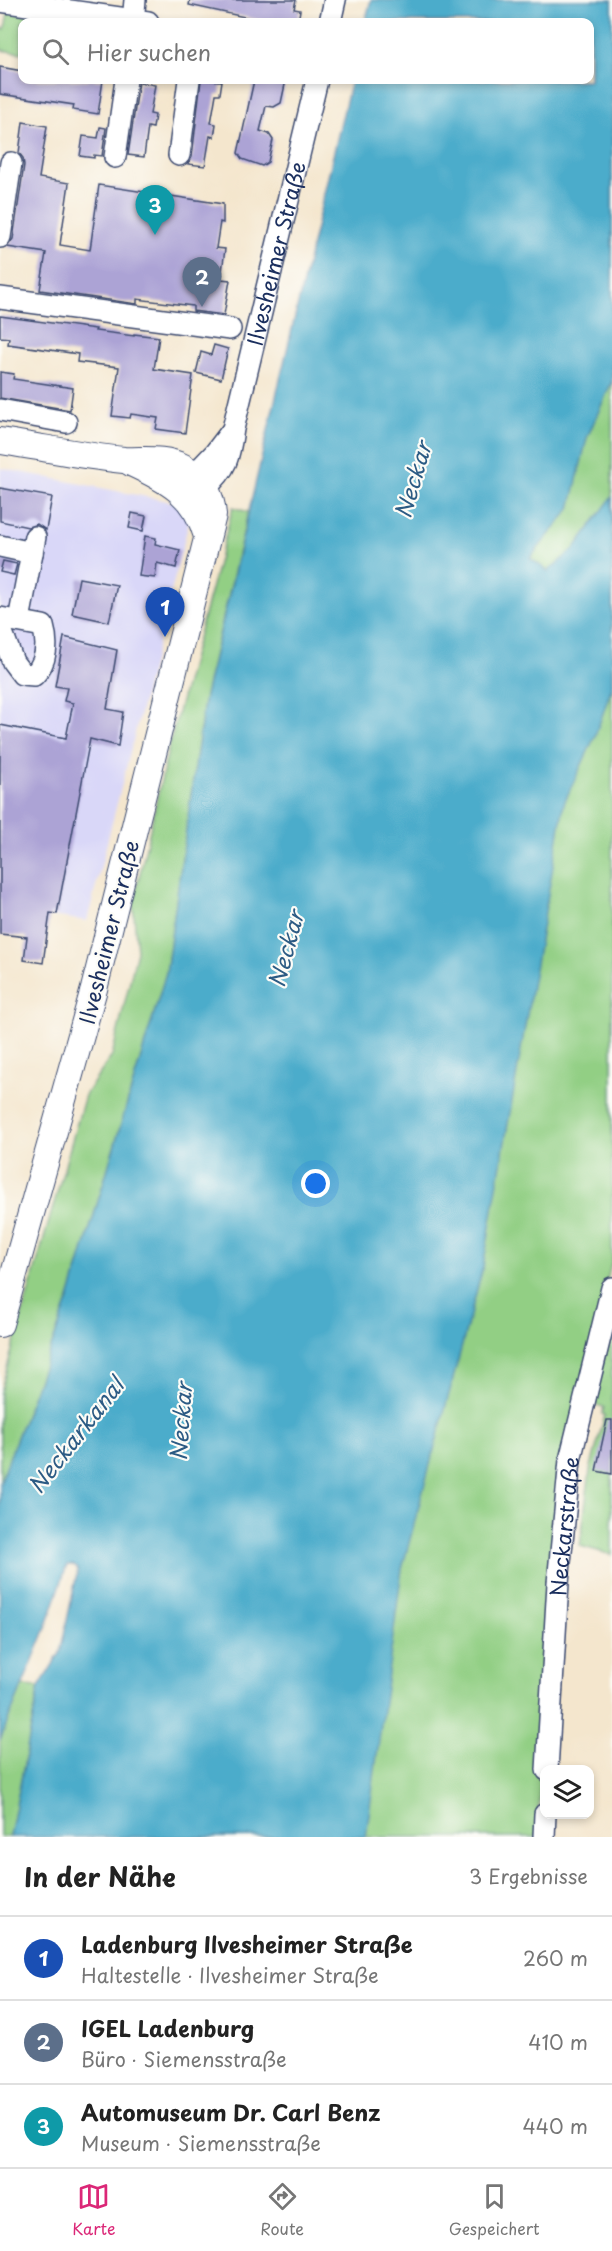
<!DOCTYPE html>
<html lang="de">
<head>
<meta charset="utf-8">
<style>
  body { margin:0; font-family:"Playpen Sans",sans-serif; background:#f6f6f6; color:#222 }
  .controls { position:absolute; right:18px; bottom:18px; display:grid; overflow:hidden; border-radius:12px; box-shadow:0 3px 9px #0003 }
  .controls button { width:54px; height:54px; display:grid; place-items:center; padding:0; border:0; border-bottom:2px solid #e0e0e0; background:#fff; color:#222; font:30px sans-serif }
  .you { position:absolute; left:316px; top:1184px; width:21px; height:21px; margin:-15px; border:4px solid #fff; border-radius:50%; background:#1a73e8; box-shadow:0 0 0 9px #1a73e833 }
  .badge { display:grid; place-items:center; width:39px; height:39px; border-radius:50%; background:#db2777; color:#fff; font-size:20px; font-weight:700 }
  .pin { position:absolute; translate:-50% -50px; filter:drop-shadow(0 2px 3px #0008) }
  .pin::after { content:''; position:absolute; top:32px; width:21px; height:18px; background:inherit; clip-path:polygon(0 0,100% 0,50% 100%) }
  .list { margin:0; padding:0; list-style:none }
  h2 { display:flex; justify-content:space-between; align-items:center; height:78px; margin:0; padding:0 24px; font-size:26px }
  h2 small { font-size:20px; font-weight:400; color:#767676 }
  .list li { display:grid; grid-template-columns:39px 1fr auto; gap:18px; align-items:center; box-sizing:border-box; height:84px; padding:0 24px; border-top:2px solid #e0e0e0 }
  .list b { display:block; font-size:22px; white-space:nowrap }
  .list p { margin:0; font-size:20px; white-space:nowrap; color:#767676 }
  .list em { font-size:20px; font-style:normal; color:#767676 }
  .icon { flex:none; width:33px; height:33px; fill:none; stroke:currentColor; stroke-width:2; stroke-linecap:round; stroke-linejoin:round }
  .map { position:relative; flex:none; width:612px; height:1837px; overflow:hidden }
  .search { position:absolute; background:#fff; box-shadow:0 3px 9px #0003; left:18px; right:18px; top:18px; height:66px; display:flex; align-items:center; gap:15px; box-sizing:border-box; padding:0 21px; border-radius:12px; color:#767676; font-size:22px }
  .sheet { height:330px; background:#fff }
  nav { display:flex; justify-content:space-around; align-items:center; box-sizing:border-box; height:84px; border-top:2px solid #e0e0e0; background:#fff; font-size:16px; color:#767676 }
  nav a { display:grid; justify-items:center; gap:3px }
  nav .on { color:#db2777 }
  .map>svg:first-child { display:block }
  .built { fill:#d9d7f8 }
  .green { fill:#92cf84; stroke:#567f71; stroke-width:1.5 }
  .water { fill:#4caccb; stroke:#346e94; stroke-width:1.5 }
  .building { fill:#aca3d5 }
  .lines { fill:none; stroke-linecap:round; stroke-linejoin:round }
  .minor-casing { stroke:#3c4a6f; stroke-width:24 }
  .major-casing { stroke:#3c4a6f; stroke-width:28 }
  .minor { stroke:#fff; stroke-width:21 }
  .major { stroke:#fff; stroke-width:26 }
  .labels { text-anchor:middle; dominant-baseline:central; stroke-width:4.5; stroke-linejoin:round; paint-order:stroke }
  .street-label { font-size:21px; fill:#1b2f5e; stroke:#fdfcf7 }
  .water-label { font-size:22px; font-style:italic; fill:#2c5b84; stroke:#fdfcf7 }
</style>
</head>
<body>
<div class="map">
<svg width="612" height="1837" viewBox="0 0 612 1837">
  <rect width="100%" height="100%" fill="#fdfcf7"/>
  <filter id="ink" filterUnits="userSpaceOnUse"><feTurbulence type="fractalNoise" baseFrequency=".0167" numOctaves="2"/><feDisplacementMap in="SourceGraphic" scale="12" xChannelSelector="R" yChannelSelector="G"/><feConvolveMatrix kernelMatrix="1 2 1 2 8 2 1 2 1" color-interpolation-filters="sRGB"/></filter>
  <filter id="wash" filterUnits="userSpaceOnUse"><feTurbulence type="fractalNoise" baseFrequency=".008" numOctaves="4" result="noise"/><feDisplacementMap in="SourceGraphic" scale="24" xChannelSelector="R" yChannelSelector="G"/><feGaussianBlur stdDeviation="1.35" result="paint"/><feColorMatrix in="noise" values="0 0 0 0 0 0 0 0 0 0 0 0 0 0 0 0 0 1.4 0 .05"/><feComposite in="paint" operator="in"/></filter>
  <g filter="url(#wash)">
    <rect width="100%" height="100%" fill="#f4e6cd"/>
    <!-- built -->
    <polygon class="built" points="0,468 193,506 87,921 0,909"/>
    <!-- green -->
    <g class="green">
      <polygon points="612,0 612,1260 564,1460 554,1547 537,1837 177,1837 590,80 590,22"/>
      <polygon points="8,12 35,16 34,22 22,22 22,53 0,50 0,28 5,29"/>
      <polygon points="233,507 248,512 205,696 166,973 69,1299 0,1483 0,1392 85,1095 112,1056 137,951 133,904 169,746"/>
      <polygon points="610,1335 612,1336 612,1555 580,1546 590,1470 605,1415 602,1414 604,1407 592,1404"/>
      <polygon points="22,1686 39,1687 10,1837 0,1837 0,1740"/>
    </g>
    <!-- water -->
    <polygon class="water" points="371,0 612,0 612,381 587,438 570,509 530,558 548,571 574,549 612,497 612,687 595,736 564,803 483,1267 402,1569 366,1837 10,1837 39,1687 60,1653 78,1569 73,1565 67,1565 46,1628 0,1740 0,1483 69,1299 166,973 205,696 351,80 590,80 590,22 365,22"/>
    <g id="blocks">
      <!-- building -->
      <g class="building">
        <polygon points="190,0 296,0 294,9 300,10 298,22 268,22 189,5"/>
        <polygon points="0,67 22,71 22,80 103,80 98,114 73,110 74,105 0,94"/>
        <polygon points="201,80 222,81 220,94 216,94 211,123 216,124 214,137 210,136 205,166 188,164 192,157"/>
        <polygon points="254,80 286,80 281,103 274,107 266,106 260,131 269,134 273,140 268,162 262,166 242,159 238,153"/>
        <polygon points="139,82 155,85 150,114 155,115 153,128 148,127 144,157 128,155"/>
        <polygon points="23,122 47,126 39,178 69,183 60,245 90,250 99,185 223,204 223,223 220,222 216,248 225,249 221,279 230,280 224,315 193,311 193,306 137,299 137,304 40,290 46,253 7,247 13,239 24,165 23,158 19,153"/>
        <polygon points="100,127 106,128 102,156 94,155 94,158 80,156 83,136 98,138"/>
        <polygon points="0,316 96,329 95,331 134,336 134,334 159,337 154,369 193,375 185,433 156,429 158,418 131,414 130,418 112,416 119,367 77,362 78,354 8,344 9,338 0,337"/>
        <polygon points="214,345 228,349 221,379 196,373 201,352 211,355"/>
        <polygon points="0,372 14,374 13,379 73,388 70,410 0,398"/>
        <polygon points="0,488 52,497 46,530 37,524 28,527 0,521"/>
        <polygon points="132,513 146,516 143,531 129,528"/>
        <polygon points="145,536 156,538 155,544 180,550 176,568 157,563 155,578 139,576"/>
        <polygon points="3,561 17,564 14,575 0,572"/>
        <polygon points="79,578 117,585 109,622 72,614"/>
        <polygon points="64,637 117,650 107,709 123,712 118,746 90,739 57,914 50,913 43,963 24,960 27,937 0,934 0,725 66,738 73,703 64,701 67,688 55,686"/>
        <polygon points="607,1420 612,1420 612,1474 596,1471"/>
      </g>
    </g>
  </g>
  <g filter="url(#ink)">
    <use href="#blocks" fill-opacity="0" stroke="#3c4a6f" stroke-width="1.5"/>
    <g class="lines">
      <defs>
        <g id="minor">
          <polyline points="0,1 148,22"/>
          <polyline points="133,22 135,0"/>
          <polyline points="330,22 335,0"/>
          <polyline points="179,155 189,80"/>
          <polyline points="115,157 126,80"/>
          <polyline points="0,237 11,163"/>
          <polyline points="0,298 230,329"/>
          <polyline points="0,410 66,422"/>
          <polyline points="194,475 215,453 231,432"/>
          <path id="s1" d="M205 488C227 469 229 457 233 429L317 80"/>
          <polyline points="0,546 32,553"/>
          <path d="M0 618 43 626C48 643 47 662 34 675L22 674 13 662 0 627"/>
          <polyline points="19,620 35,537"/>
          <path id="s2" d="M547 1770 558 1583 570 1460 612 1288"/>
          <polyline points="544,1837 545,1814"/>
        </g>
        <g id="major">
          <path d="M0 441C41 447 82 456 124 460 144 461 163 457 183 467 201 476 212 495 213 515L94 989 0 1324"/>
          <path d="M131 463C168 480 195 494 207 536"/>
        </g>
      </defs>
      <!-- minor casing -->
      <use href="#minor" class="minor-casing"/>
      <!-- major casing -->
      <use href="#major" class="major-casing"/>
      <!-- minor -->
      <use href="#minor" class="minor"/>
      <!-- major -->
      <use href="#major" class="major"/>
    </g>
  </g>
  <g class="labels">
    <!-- street labels -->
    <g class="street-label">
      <text stroke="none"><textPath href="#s1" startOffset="248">Ilvesheimer Straße</textPath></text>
      <text transform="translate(108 932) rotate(-76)">Ilvesheimer Straße</text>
      <text stroke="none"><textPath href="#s2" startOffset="244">Neckarstraße</textPath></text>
    </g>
    <!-- water labels -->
    <g class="water-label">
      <text transform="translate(412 480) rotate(-74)">Neckar</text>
      <text transform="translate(285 949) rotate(-75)">Neckar</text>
      <text transform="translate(180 1422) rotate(-86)">Neckar</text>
      <text transform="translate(75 1435) rotate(-52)">Neckarkanal</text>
    </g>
  </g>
</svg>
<div class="controls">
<button><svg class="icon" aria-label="layers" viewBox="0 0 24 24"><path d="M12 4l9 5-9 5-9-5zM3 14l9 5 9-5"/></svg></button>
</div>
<div class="you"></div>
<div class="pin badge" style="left:165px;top:637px;background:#1a4fb4">1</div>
<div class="pin badge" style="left:202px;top:307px;background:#5c6f8a">2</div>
<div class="pin badge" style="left:155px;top:235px;background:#0f9aa8">3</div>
<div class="search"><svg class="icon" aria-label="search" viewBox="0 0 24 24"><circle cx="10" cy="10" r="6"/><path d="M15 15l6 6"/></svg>Hier suchen</div>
</div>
<section class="sheet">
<h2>In der Nähe<small>3 Ergebnisse</small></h2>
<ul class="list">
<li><span class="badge" style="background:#1a4fb4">1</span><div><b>Ladenburg Ilvesheimer Straße</b><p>Haltestelle · Ilvesheimer Straße</p></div><em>260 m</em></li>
<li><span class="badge" style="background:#5c6f8a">2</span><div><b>IGEL Ladenburg</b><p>Büro · Siemensstraße</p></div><em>410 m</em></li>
<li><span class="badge" style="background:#0f9aa8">3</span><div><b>Automuseum Dr. Carl Benz</b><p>Museum · Siemensstraße</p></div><em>440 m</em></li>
</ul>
</section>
<nav>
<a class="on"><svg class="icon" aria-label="map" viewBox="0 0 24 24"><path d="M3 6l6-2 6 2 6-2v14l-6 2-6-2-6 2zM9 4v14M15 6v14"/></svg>Karte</a>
<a><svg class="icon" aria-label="directions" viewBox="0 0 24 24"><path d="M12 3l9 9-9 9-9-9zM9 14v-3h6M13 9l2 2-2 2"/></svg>Route</a>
<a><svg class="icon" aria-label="saved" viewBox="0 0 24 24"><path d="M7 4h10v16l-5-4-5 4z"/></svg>Gespeichert</a>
</nav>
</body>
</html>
